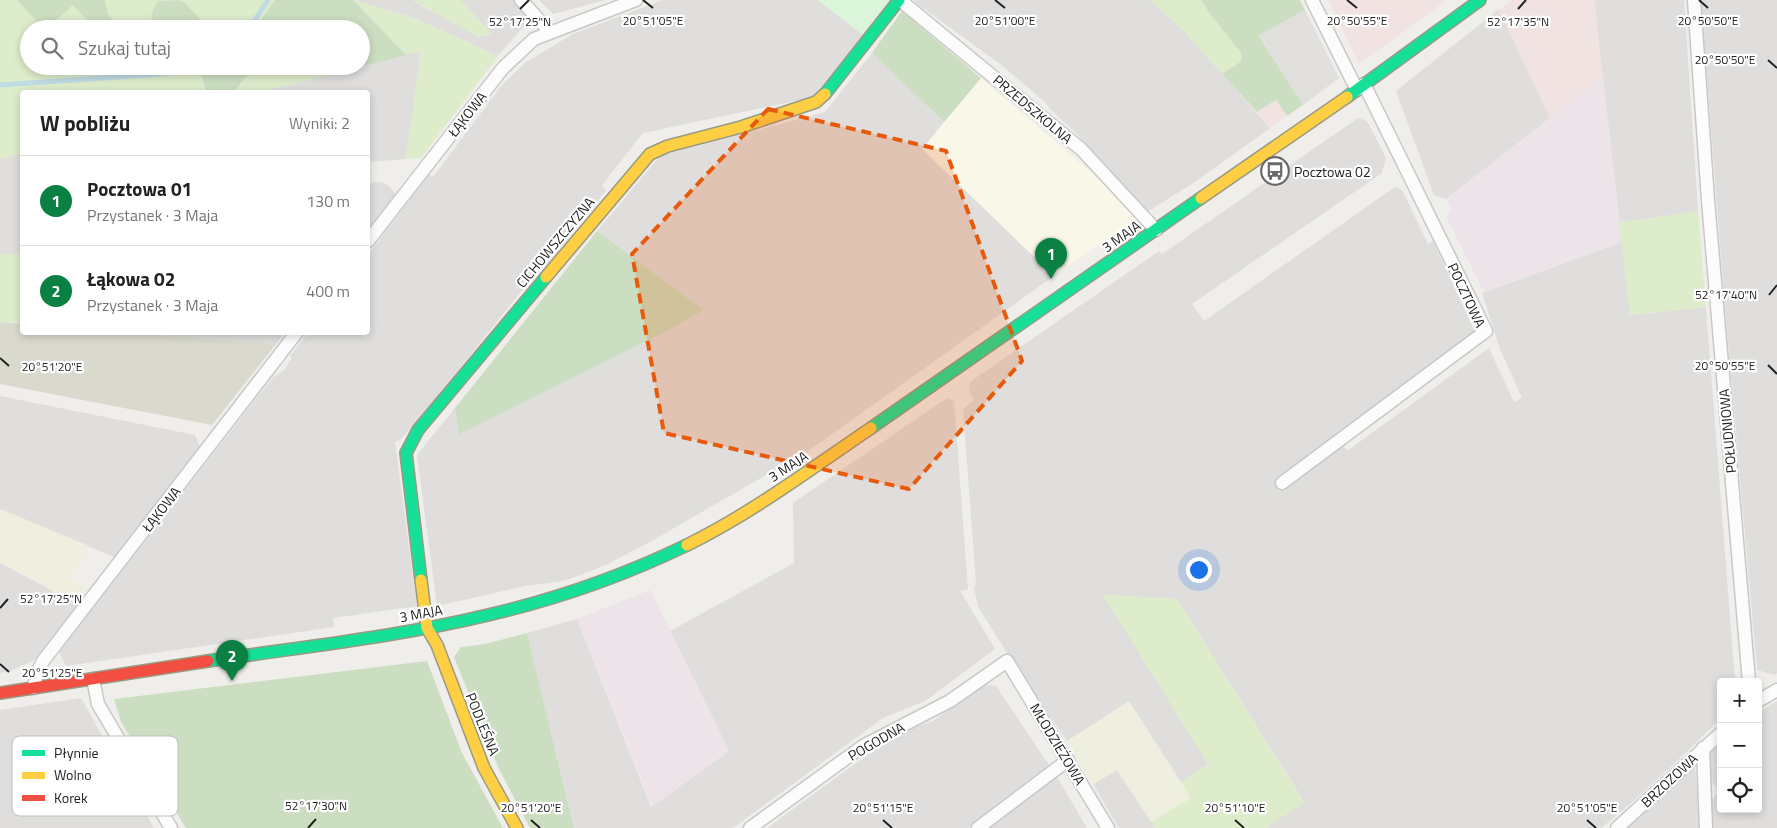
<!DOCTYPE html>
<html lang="pl">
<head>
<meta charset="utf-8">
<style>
  body { margin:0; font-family:"Titillium Web",sans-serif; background:#f2f2f2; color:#222 }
  .controls { position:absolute; right:15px; bottom:15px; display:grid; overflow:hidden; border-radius:5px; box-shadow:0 2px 8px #0003 }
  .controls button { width:45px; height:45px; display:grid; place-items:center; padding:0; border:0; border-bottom:1px solid #e0e0e0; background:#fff; color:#222; font:25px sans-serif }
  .you { position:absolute; left:1198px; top:569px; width:18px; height:18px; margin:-12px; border:4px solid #fff; border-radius:50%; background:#1a73e8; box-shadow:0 0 0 8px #1a73e833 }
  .badge { display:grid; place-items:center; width:32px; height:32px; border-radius:50%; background:#0b8043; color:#fff; font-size:16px; font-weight:700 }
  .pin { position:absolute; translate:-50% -41px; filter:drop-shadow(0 1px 2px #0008) }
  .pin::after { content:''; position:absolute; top:26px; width:18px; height:15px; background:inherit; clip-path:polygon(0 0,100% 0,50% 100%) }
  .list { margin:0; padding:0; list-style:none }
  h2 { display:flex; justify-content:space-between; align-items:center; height:65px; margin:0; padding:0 20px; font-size:21px }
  h2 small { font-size:16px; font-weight:400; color:#767676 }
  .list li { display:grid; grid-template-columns:32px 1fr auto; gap:15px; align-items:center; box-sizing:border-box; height:90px; padding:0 20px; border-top:1px solid #e0e0e0 }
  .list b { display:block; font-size:19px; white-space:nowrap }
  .list p { margin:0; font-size:16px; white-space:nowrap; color:#767676 }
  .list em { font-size:16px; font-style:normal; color:#767676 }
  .icon { flex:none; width:28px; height:28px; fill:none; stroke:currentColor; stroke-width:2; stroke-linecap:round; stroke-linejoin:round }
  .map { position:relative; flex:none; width:1777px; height:828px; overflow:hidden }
  .search { position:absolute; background:#fff; box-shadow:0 2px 8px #0003; left:20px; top:20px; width:350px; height:55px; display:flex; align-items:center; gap:12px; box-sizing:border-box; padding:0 18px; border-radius:28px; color:#767676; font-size:19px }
  .panel { position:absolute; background:#fff; box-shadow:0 2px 8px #0003; left:20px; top:90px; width:350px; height:245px; border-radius:5px }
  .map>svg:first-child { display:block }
  .residential { fill:#dfdedc }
  .commercial { fill:#f1e3e1 }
  .industrial { fill:#ede4e9 }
  .education { fill:#f8f7e8 }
  .construction { fill:#d9d9cd }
  .farmland { fill:#efefdf }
  .grass { fill:#ddeccb }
  .forest { fill:#cbdec1 }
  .park { fill:#daf5da }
  .parking { fill:#e0dfde }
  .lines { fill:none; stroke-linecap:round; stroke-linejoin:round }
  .stream { stroke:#bfdbe3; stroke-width:5 }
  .street-casing { stroke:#c9c8c7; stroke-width:15 }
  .fast-casing { stroke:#999a82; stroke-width:14 }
  .slow-casing { stroke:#999a82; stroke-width:14 }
  .jam-casing { stroke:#999a82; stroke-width:14 }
  .street { stroke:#fdfcfc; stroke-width:12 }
  .fast { stroke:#16e098; stroke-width:11 }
  .slow { stroke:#ffcf43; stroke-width:11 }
  .jam { stroke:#f24e42; stroke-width:11 }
  .marked { fill:#e8590c; fill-opacity:0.2; stroke:#e8590c; stroke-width:4; stroke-dasharray:10 6; stroke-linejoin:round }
  .ticks { fill:none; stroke:#222; stroke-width:2 }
  .labels { text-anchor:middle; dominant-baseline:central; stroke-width:4.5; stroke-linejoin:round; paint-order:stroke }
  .street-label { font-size:14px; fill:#222; stroke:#fff }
  .poi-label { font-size:14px; fill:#222; stroke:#fff; text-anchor:start }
  .key { fill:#fff; stroke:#bdbdbd; stroke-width:1 }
  .key-label { font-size:14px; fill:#222 }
  .ticks-label { font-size:12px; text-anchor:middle; fill:#222; stroke:#fff; stroke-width:4.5; stroke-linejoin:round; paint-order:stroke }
</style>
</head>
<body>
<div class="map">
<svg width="1777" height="828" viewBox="0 0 1777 828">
  <rect width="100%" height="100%" fill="#f0eeeb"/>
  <!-- residential -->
  <g class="residential">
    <polygon points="353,0 413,0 425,8 484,36 491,33 460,0 514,0 534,21 526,24 498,56 414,18"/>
    <polygon points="539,0 606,0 553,14"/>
    <polygon points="663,0 818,0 863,35 814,97 643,133 602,185 606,190 546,268 542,265 416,423 400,440 395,442 417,606 333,618 334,627 66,666 59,652 273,377 284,370 292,358 290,356 308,333 368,332 368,255 429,174 433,177 502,85 526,62 573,34"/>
    <polygon points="915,0 1150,0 1185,32 1270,128 1195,182 1147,212 1077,134 1049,108 1046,103 1004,67 915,2"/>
    <polygon points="1594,0 1684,0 1698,211 1639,220 1619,222"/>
    <polygon points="1701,0 1777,0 1777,673 1774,675 1757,670 1725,308"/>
    <polygon points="1499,9 1550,118 1446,199 1434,195 1396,91"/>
    <polygon points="421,51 406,159 368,162 368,92 262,92"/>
    <polygon points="872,53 944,122 923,149 1054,276 790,464 775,470 648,543 606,565 564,581 525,586 437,606 417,455 455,408 459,433 704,310 597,231 660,156 825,112"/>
    <polygon points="1358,118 1367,121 1386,158 1382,173 1192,304 1204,321 1395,187 1402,190 1428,244 1433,241 1475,332 1276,479 1279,492 1343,445 1347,451 1489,348 1514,402 1522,398 1500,349 1482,293 1622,242 1630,315 1706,307 1735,682 1721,682 1721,718 1673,765 1630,804 1601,828 1265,828 1304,802 1177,599 1104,595 1208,764 1181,782 1129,702 1067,741 1018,670 978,607 974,588 976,584 963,409 974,400 969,392 970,382 1159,251 1162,254"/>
    <polygon points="22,153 22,254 0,254 0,159"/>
    <polygon points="382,182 389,186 396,194 368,229 368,183"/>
    <polygon points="128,333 285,333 276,344"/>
    <polygon points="0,396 195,435 200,447 119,559 0,509"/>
    <polygon points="947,398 954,401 968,589 960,591 995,649 925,701 883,718 733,828 574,828 527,633 577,619 651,807 729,751 670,631 794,563 793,503"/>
    <polygon points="0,563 80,605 34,660 11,671 0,673"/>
    <polygon points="983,685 996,686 1049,765 969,828 767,828 896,734 933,721"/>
    <polygon points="81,698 154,828 0,828 0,710"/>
    <polygon points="1777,701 1777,828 1711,828 1708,805 1719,791 1709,778 1711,751 1721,743 1721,809 1758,809 1758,713"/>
    <polygon points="1695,767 1701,828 1624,828"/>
    <polygon points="1117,770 1134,795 1155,828 1119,828 1093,784"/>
    <polygon points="1057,777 1087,828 990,828"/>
  </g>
  <!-- commercial -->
  <g class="commercial">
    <polygon points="1328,0 1447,0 1359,64"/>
    <polygon points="1512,0 1594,0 1603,77 1550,118 1499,10"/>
    <polygon points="1276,100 1287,116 1270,128 1257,112"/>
  </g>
  <!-- industrial -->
  <g class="industrial">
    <polygon points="1603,77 1622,242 1484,292 1446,216 1452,210 1446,199"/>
    <polygon points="650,590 729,751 652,807 577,619"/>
  </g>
  <!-- education -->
  <polygon class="education" points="981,78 1107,186 1136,219 1054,276 922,149"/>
  <!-- construction -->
  <polygon class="construction" points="0,322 22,324 22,332 128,333 276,344 212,425 0,384"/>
  <!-- farmland -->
  <g class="farmland">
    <polygon points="0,509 89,546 69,578 92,590 80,605 0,563"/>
    <polygon points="1129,701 1191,798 1151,822 1117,770 1093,784 1067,741"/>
  </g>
  <!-- grass -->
  <g class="grass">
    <polygon points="0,0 17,0 38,23 53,23 73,4 95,29 29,29 29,66 129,66 132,70 175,66 226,66 201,74 205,92 22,92 22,153 0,159"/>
    <polygon points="105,0 166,0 158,1 151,16 162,29 123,29 108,14"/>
    <polygon points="176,0 275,0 254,29 210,29 184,2"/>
    <polygon points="353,0 414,18 498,56 421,158 406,159 421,51 406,55"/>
    <polygon points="413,0 460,0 491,33 478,37"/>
    <polygon points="1150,0 1201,0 1210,14 1241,53 1242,59 1239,63 1222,74 1185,32"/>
    <polygon points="255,66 343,66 345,71 262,92 235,92"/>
    <polygon points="1698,211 1706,307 1630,315 1619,222 1639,220"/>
    <polygon points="0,254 22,254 22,324 0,322"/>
    <polygon points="1103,595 1177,599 1304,803 1265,828 1155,828 1151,822 1191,798 1181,782 1208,764"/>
  </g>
  <!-- forest -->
  <g class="forest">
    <polygon points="17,0 105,0 108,14 123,29 95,29 73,5 53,23 44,26 38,23"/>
    <polygon points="176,0 184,2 210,29 162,29 151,17 154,7 158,1"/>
    <polygon points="275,0 353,0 406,55 345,71 343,66 361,66 361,29 316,29 296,20 285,29 254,29"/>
    <polygon points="1201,0 1300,0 1305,10 1259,36 1303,105 1287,116 1276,100 1257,112 1222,74 1239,63 1242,59 1241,53 1210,14"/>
    <polygon points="902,11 981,78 944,122 872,53"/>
    <polygon points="226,66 255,66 234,92 206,92 201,74"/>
    <polygon points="597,231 704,310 665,332 459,434 455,408"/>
    <polygon points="527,633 574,828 530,828 499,769 454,657 461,647 485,644"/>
    <polygon points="427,661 462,753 503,828 186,828 121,722 114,699"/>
  </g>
  <!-- park -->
  <polygon class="park" points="818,0 889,0 863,35"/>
  <!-- parking -->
  <polygon class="parking" points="1305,10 1339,78 1303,105 1259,35"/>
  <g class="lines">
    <!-- stream -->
    <g class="stream">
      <polyline points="249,29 268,0"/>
      <polyline points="0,85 148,75 210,68 213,66"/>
    </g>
    <defs>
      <g id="street">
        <polyline points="521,0 550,32"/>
        <polyline points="900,0 1081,149 1156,230"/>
        <polyline points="1312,0 1357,90"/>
        <polyline points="1694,0 1708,200 1749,682"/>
        <polyline points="368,241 503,68 534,39 636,0"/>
        <polyline points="1282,483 1486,331 1364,84"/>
        <polyline points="93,679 98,704 171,828"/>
        <polyline points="33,688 39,669 43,661 297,332"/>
        <polyline points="1758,701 1777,690"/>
        <polyline points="1703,748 1706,828"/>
        <polyline points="750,828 863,746 950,701 1007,661 1108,828"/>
        <polyline points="978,828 1068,760"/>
        <polyline points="1617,828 1721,733"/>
      </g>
      <g id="fast">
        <polyline points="825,94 899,0"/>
        <polyline points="1347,97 1480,0"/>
        <polyline points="871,428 1201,198"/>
        <polyline points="421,580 406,453 418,430 546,277"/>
        <path d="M208 661C301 647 397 637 488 615 557 599 623 576 687 545"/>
      </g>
      <g id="slow">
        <polyline points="1201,198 1347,97"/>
        <polyline points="546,277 650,154 668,146 741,127 816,102 825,94"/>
        <path d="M687 545C752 513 811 469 871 428"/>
        <polyline points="421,580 427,628 437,645 484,768 517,828"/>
      </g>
      <polyline id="jam" points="0,693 208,661"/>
    </defs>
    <!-- street casing -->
    <use href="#street" class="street-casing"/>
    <!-- fast casing -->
    <use href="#fast" class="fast-casing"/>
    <!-- slow casing -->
    <use href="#slow" class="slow-casing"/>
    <!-- jam casing -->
    <use href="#jam" class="jam-casing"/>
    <!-- street -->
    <use href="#street" class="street"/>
    <!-- fast -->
    <use href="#fast" class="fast"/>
    <!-- slow -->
    <use href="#slow" class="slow"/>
    <!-- jam -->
    <use href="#jam" class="jam"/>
  </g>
  <!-- marked area -->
  <path class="marked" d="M768 109 946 151 1022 361 909 489 664 433 632 254Z"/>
  <!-- ticks -->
  <path class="ticks" d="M643 0 653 8M995 0 1005 8M1347 0 1357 8M1699 0 1708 8M520 9 529 0M1518 9 1526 0M1768 60 1777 68M1769 295 1777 285M0 358 9 366M1768 365 1777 374M0 608 8 599M0 664 9 672M531 820 540 828M883 820 892 828M1235 820 1244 828M1587 820 1596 828M308 828 316 819"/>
  <!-- icons -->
  <defs>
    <symbol id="bus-ring" viewBox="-11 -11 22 22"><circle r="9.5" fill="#fff" stroke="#6a6968" stroke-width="1.5"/><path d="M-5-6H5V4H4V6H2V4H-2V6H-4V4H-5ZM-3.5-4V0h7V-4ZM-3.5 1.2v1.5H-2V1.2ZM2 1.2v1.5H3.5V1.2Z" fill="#6a6968"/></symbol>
  </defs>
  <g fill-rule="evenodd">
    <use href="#bus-ring" x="1259" y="155" width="32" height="32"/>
  </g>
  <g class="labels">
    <!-- street labels -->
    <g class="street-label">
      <text transform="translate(1033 109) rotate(40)">PRZEDSZKOLNA</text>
      <text transform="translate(467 114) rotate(-52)">ŁĄKOWA</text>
      <text transform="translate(1121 236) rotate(-35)">3 MAJA</text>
      <text transform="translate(555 242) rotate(-50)">CICHOWSZCZYZNA</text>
      <text transform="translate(1467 295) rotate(65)">POCZTOWA</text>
      <text transform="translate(1727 431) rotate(-95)">POŁUDNIOWA</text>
      <text transform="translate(788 466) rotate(-33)">3 MAJA</text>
      <text transform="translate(161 509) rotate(-52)">ŁĄKOWA</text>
      <text transform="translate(421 613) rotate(-10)">3 MAJA</text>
      <text transform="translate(483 724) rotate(68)">PODLEŚNA</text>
      <text transform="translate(876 741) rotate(-30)">POGODNA</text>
      <text transform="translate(1058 744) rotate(59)">MŁODZIEŻOWA</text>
      <text transform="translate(1669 780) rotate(-43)">BRZOZOWA</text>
    </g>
    <!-- poi labels -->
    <g class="poi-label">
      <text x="1294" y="171">Pocztowa 02</text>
    </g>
  </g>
  <!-- legend -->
  <rect x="12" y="736" width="166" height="80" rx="8" class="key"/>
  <rect x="22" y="750" width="23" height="6" fill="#16e098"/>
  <rect x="22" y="772" width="23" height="7" fill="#ffcf43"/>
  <rect x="22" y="795" width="23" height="6" fill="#f24e42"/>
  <g class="key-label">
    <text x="54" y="758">Płynnie</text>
    <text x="54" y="780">Wolno</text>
    <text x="54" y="803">Korek</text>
  </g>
  <g class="ticks-label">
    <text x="653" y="25">20°51'05"E</text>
    <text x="1005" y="25">20°51'00"E</text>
    <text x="1357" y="25">20°50'55"E</text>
    <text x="1708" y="25">20°50'50"E</text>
    <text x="520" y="26">52°17'25"N</text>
    <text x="1518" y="26">52°17'35"N</text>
    <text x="1725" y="64">20°50'50"E</text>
    <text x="1726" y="299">52°17'40"N</text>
    <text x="1725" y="370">20°50'55"E</text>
    <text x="52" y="371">20°51'20"E</text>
    <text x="51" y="603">52°17'25"N</text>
    <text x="52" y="677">20°51'25"E</text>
    <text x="316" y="810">52°17'30"N</text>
    <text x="531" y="812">20°51'20"E</text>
    <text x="883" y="812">20°51'15"E</text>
    <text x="1235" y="812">20°51'10"E</text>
    <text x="1587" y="812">20°51'05"E</text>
  </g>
</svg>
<div class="controls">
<button>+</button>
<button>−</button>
<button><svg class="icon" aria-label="locate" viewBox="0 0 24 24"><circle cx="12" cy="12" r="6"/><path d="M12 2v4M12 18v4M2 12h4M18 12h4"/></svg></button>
</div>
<div class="you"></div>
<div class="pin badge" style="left:1051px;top:279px">1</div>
<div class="pin badge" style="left:232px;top:681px">2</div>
<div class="search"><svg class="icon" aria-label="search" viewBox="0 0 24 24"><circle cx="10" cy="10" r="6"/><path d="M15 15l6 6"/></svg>Szukaj tutaj</div>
<section class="panel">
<h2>W pobliżu<small>Wyniki: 2</small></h2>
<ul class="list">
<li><span class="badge">1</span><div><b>Pocztowa 01</b><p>Przystanek · 3 Maja</p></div><em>130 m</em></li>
<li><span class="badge">2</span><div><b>Łąkowa 02</b><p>Przystanek · 3 Maja</p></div><em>400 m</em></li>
</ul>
</section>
</div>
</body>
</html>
